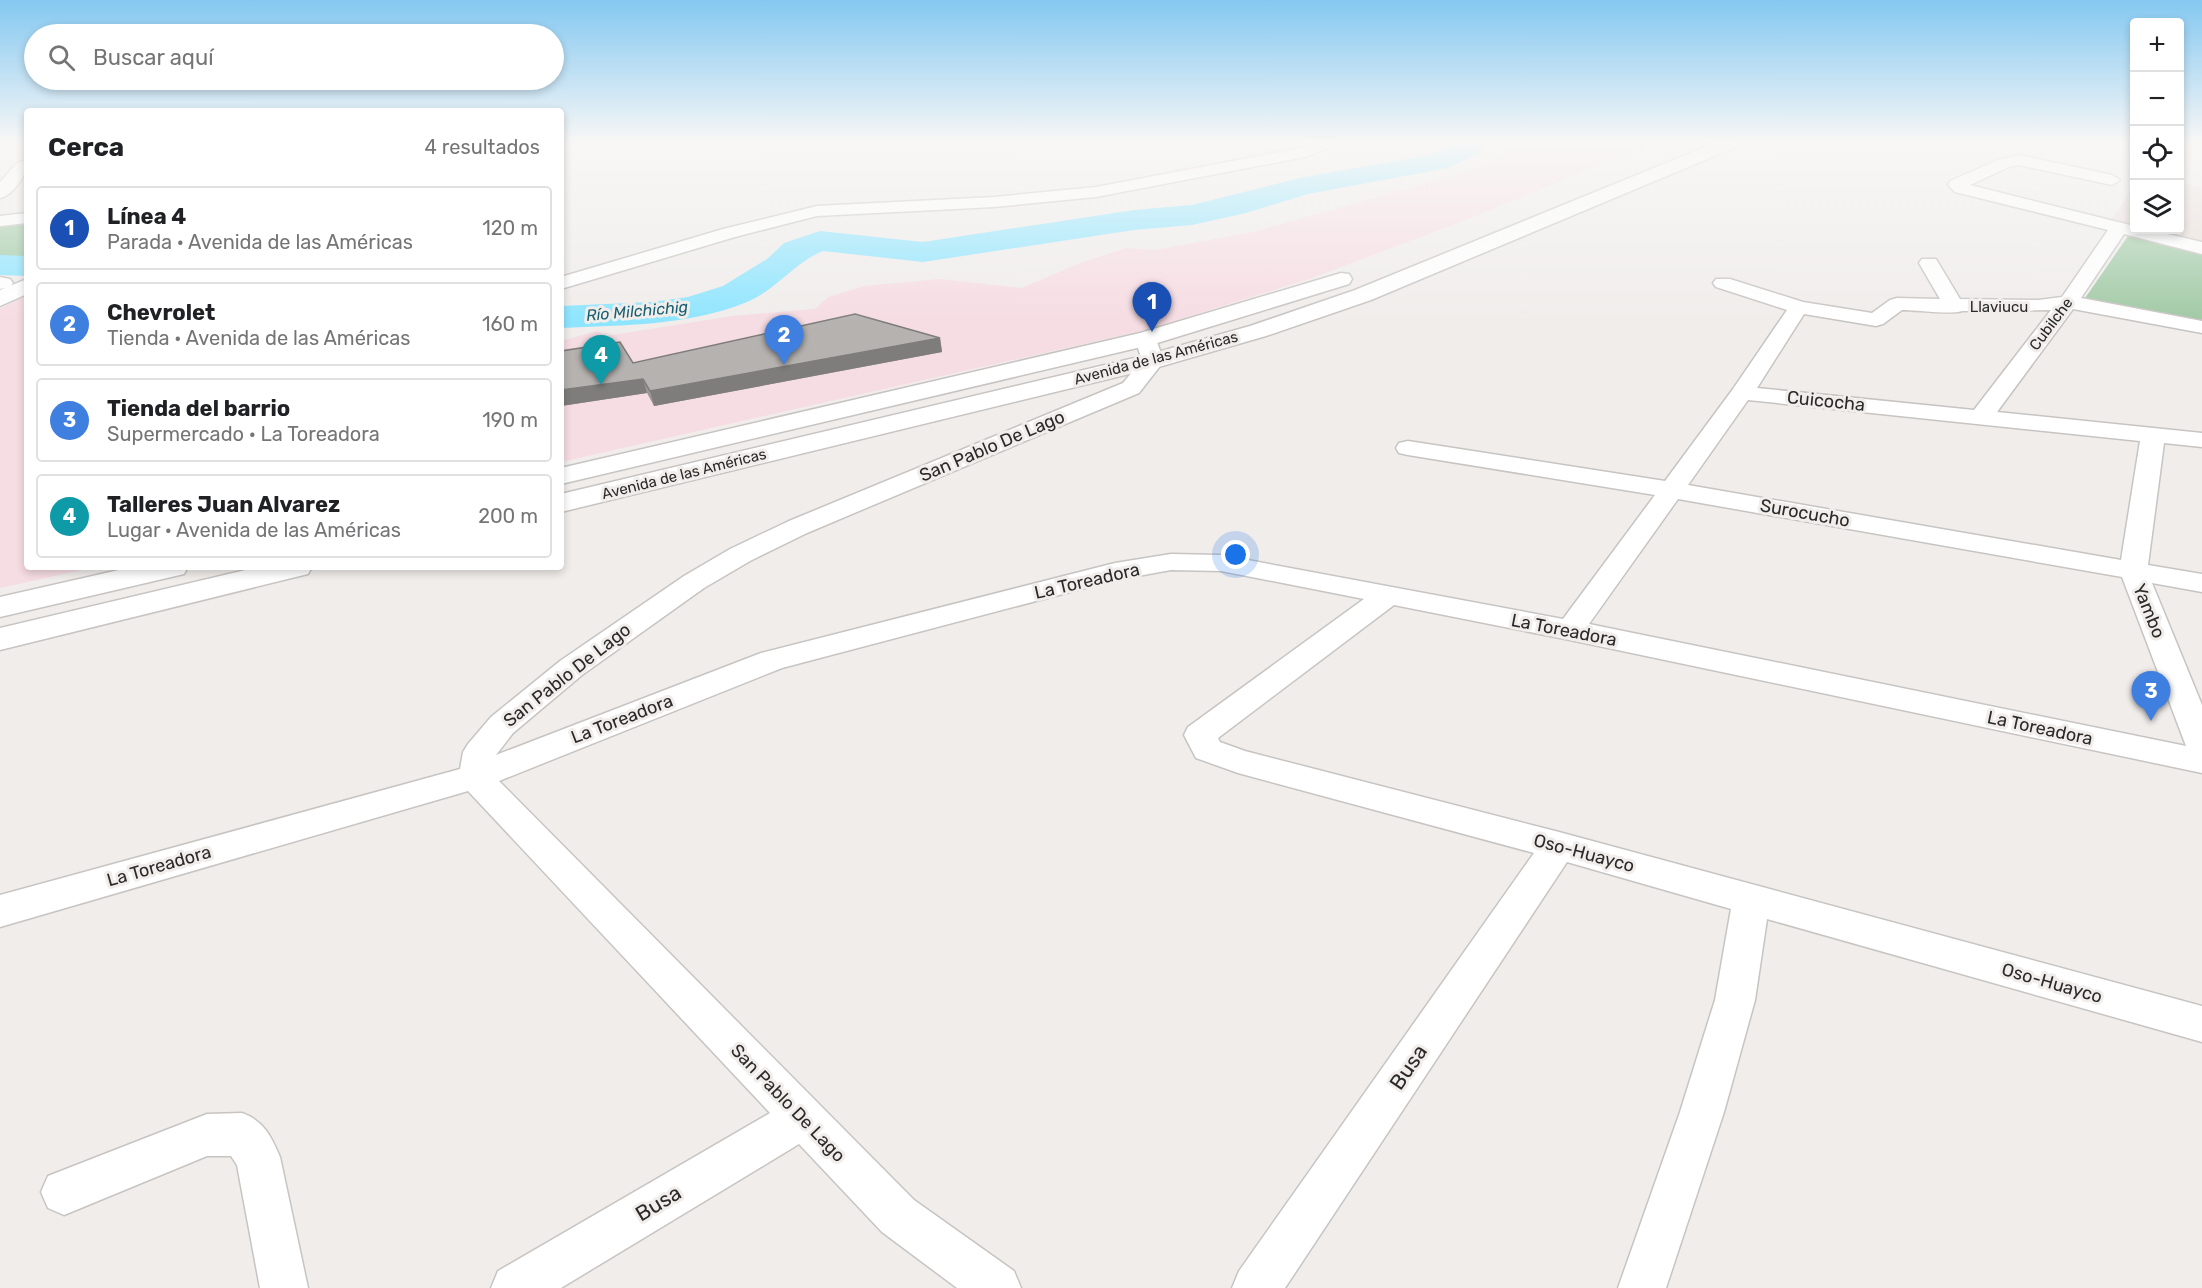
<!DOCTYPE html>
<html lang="es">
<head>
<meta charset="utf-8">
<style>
  body { margin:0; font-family:Rubik,sans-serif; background:#f2f2f2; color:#202124 }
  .controls { position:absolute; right:18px; top:18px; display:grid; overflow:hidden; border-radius:6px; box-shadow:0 3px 9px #0003 }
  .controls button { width:54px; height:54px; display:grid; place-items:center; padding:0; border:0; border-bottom:2px solid #e0e0e0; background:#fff; color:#202124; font:30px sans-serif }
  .you { position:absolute; left:1236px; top:555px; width:21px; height:21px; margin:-15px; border:4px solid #fff; border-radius:50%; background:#1a73e8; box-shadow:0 0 0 9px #1a73e833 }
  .badge { display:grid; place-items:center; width:39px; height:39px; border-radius:50%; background:#495f0a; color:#fff; font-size:20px; font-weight:700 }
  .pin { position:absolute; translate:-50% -50px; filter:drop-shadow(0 2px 3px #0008) }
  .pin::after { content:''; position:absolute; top:32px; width:21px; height:18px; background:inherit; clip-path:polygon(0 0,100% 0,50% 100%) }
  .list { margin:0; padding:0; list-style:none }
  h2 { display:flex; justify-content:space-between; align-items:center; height:78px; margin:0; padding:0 24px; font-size:26px }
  h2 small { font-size:20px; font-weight:400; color:#757577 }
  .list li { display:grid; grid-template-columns:39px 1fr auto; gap:18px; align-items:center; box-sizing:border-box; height:84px; margin:0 12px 12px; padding:0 12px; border:2px solid #e0e0e0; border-radius:6px }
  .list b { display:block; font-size:22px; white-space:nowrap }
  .list p { margin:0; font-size:20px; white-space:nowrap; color:#757577 }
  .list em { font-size:20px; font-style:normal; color:#757577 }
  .icon { flex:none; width:33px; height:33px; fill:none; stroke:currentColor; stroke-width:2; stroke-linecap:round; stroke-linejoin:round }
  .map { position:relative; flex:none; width:2202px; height:1288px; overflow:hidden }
  .search { position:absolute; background:#fff; box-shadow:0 3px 9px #0003; left:24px; top:24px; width:540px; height:66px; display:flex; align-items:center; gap:15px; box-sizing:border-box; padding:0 21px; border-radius:33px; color:#757577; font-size:22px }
  .panel { position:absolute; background:#fff; box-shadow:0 3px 9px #0003; left:24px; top:108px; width:540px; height:462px; border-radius:6px }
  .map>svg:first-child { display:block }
  .built { fill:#eadfd9 }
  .industrial { fill:#f6dce3 }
  .green { fill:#9fc9a4 }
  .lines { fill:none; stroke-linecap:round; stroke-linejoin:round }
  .river { fill:#8ee5ff; fill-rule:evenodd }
  .minor-casing { stroke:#c7c4c2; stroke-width:3 }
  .secondary-casing { stroke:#c7c4c2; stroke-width:3 }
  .primary-casing { stroke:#c7c4c2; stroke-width:3 }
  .minor { fill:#fff; fill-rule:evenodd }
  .secondary { fill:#fff; fill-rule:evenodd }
  .primary { fill:#fff; fill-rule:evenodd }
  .wall { fill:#9c9997 }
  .shaded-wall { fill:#7f7d7b }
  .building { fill:#b5b2b0; stroke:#7f7d7b; stroke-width:1.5 }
  .labels { text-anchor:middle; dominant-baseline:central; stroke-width:6; stroke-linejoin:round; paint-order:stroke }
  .far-street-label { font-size:15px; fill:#2b2a29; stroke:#f0edeb }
  .far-water-label { font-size:16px; font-style:italic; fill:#175f71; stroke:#f0edeb }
  .street-label { font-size:18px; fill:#2b2a29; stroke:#f0edeb }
  .near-street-label { font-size:21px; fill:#2b2a29; stroke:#f0edeb }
</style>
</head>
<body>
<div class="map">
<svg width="2202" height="1288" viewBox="0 0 2202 1288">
  <rect width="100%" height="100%" fill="#f0edeb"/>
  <!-- built -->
  <polygon class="built" points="2180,183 2202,188 2202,245 2108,224 2134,186 2134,230 2180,230"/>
  <!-- industrial -->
  <g class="industrial">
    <polygon points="1515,143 1654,143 1453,225 1309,279 1145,330 561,462 561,341 597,331 606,336 733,316 815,309 828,297 864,286 940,279 1022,288 1080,263 1126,248 1155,250 1253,232 1457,175 1494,161"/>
    <polygon points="27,294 27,567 96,567 0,588 0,309"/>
  </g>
  <!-- green -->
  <g class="green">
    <polygon points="27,224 27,259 0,260 0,227"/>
    <polygon points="2128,236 2202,253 2202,324 2083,301"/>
  </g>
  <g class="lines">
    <!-- river -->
    <g class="river">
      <path d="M1456 143H1484L1480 153 1448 168 1308 194 1246 213 1192 225 1134 230 923 262 823 251C795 262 776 290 747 302 688 326 623 325 561 328V306L651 302 688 297 723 286 767 259 784 243 820 231 923 242 1134 210 1192 205 1304 177 1430 155Z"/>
      <polygon points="0,255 27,256 27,276 0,275"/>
    </g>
    <defs>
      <g id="minor">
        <polygon points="1313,143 1335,143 1333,146 1305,157 1096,197 994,207 817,216 735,237 561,289 561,277 723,229 817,206 994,197 1096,187 1301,148"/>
        <path d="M2019 155 2112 175 2120 180 2112 185 2019 165 2009 167 1970 185 2134 226V230H2150L2202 242V254L2124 234 2081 298 2202 321V333L2073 309 1997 412 2202 433V447L2164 443 2148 565 2202 574V592L2152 583 2202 705V773L1570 640 1394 605 1218 738 1220 742 1245 751 1559 832 2202 1006V1042L1767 919 1755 1000 1724 1112 1666 1288H1618L1680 1112 1715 1000 1731 909 1567 862 1285 1288H1232L1239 1271 1534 853 1238 773 1196 758 1184 735 1188 727 1364 599 1221 571 1171 570 1116 580 782 668 499 781 914 1200 1014 1271 1021 1288H957L882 1232 799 1144 561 1288H491L498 1271 770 1113 468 791 0 927V895L460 769 463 752 468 744 491 717 560 661 684 576 730 549 789 521 1123 383 1142 360 1135 339 1138 334 1146 333 1154 334 1164 361 1139 393 807 533 750 561 704 588 582 675 513 733 496 755 761 653 1115 563 1171 554 1221 555 1563 619 1655 495 1408 455 1399 453 1396 448 1399 443 1408 441 1665 481 1733 389 1787 310 1716 287 1713 283 1716 279H1730L1803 302 1872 313 1890 300 1897 298 1940 299 1919 263 1922 259H1936L1960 299 2038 300 2062 297 2108 230 1955 192 1948 185 1950 181 1998 160ZM1902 310C1917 310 1951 315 1962 311L2051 310 1974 410 1757 388 1804 314 1876 326 1883 324ZM1748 400 2140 441 2121 560 1688 485ZM1678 499 2122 577 2186 746 1589 624Z"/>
        <path d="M23 161 27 162C27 175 13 195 0 198V182L17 163Z"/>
        <polygon points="27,213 27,223 0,226 0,216"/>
        <polygon points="0,277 10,279 13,283 10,287 0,289"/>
        <path d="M242 1113C264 1121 271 1136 280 1157L308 1288H260L237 1165 231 1156H207L64 1215 48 1208 41 1192 48 1176 207 1114Z"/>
      </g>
      <polygon id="secondary" points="27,279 27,294 0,306 0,290"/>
      <g id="primary">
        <polygon points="1715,143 1739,143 1736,147 1371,300 1266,336 1162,366 561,512 561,494 1147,355 1250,326 1355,290"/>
        <polygon points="1341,273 1349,274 1352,279 1349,284 1154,344 561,484 561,468 1140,333"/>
        <polygon points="132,567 188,567 184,574 0,617 0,597"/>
        <polygon points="258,567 312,567 308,574 0,650 0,628"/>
      </g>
    </defs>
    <!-- minor casing -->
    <use href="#minor" class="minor-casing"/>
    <!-- secondary casing -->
    <use href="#secondary" class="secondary-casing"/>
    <!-- primary casing -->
    <use href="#primary" class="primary-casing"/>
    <!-- minor -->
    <use href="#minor" class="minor"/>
    <!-- secondary -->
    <use href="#secondary" class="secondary"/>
    <!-- primary -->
    <use href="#primary" class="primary"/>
  </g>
  <!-- wall -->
  <polygon class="wall" points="940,338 942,352 654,406 647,393 561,406 561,351 633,363"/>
  <!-- shaded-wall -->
  <g class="shaded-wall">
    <polygon points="940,338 942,352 654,406 650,391"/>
    <polygon points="643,379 647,393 561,406 561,390"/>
  </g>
  <!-- building -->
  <polygon class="building" points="855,314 940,338 650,391 643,379 561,390 561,351 620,342 633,363"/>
  <!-- sky -->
  <linearGradient id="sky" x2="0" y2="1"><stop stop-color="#84c8f1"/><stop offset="0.44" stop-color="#f8f7f6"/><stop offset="1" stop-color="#f8f7f6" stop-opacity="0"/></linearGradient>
  <rect width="2202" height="323" fill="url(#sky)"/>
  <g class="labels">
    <!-- far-street labels -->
    <g class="far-street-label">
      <text x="1999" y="307">Llaviucu</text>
      <text transform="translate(2051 324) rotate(-53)">Cubilche</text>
      <text transform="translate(1156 358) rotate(-15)">Avenida de las Américas</text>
      <text transform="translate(684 474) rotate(-14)">Avenida de las Américas</text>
    </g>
    <!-- far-water labels -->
    <g class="far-water-label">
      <text transform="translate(637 311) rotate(-5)">Río Milchichig</text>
    </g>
    <!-- street labels -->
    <g class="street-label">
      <text transform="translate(1826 401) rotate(6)">Cuicocha</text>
      <text transform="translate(992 446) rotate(-23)">San Pablo De Lago</text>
      <text transform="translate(1805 513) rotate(10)">Surocucho</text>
      <text transform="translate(1087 581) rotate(-13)">La Toreadora</text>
      <text transform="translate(2149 611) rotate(68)">Yambo</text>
      <text transform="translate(1564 630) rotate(11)">La Toreadora</text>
      <text transform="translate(567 675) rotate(-38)">San Pablo De Lago</text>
      <text transform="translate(622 719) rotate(-21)">La Toreadora</text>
      <text transform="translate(2040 728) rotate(12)">La Toreadora</text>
      <text transform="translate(1584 853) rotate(15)">Oso-Huayco</text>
      <text transform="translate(159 866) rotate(-16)">La Toreadora</text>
      <text transform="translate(2052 983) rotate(16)">Oso-Huayco</text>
      <text transform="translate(788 1103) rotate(46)">San Pablo De Lago</text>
    </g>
    <!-- near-street labels -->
    <g class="near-street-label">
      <text transform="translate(1408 1067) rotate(-56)">Busa</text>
      <text transform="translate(658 1203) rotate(-31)">Busa</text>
    </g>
  </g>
</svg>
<div class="controls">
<button>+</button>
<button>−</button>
<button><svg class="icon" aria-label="locate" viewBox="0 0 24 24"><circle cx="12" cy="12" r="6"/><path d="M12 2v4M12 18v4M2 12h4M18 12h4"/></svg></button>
<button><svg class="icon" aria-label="layers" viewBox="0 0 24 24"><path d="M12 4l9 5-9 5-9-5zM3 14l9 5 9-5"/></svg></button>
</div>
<div class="you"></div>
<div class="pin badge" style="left:1152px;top:332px;background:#1a4fb4">1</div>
<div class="pin badge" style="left:784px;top:365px;background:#3f7fe0">2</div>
<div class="pin badge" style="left:2151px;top:721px;background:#3f7fe0">3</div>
<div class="pin badge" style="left:601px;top:385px;background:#0f9aa8">4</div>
<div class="search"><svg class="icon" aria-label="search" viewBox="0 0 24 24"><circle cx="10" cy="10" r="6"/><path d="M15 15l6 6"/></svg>Buscar aquí</div>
<section class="panel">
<h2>Cerca<small>4 resultados</small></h2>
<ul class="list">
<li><span class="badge" style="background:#1a4fb4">1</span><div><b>Línea 4</b><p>Parada · Avenida de las Américas</p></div><em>120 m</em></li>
<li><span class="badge" style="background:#3f7fe0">2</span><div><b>Chevrolet</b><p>Tienda · Avenida de las Américas</p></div><em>160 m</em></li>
<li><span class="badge" style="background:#3f7fe0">3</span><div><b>Tienda del barrio</b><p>Supermercado · La Toreadora</p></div><em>190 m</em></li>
<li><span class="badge" style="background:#0f9aa8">4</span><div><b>Talleres Juan Alvarez</b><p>Lugar · Avenida de las Américas</p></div><em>200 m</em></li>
</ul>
</section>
</div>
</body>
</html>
